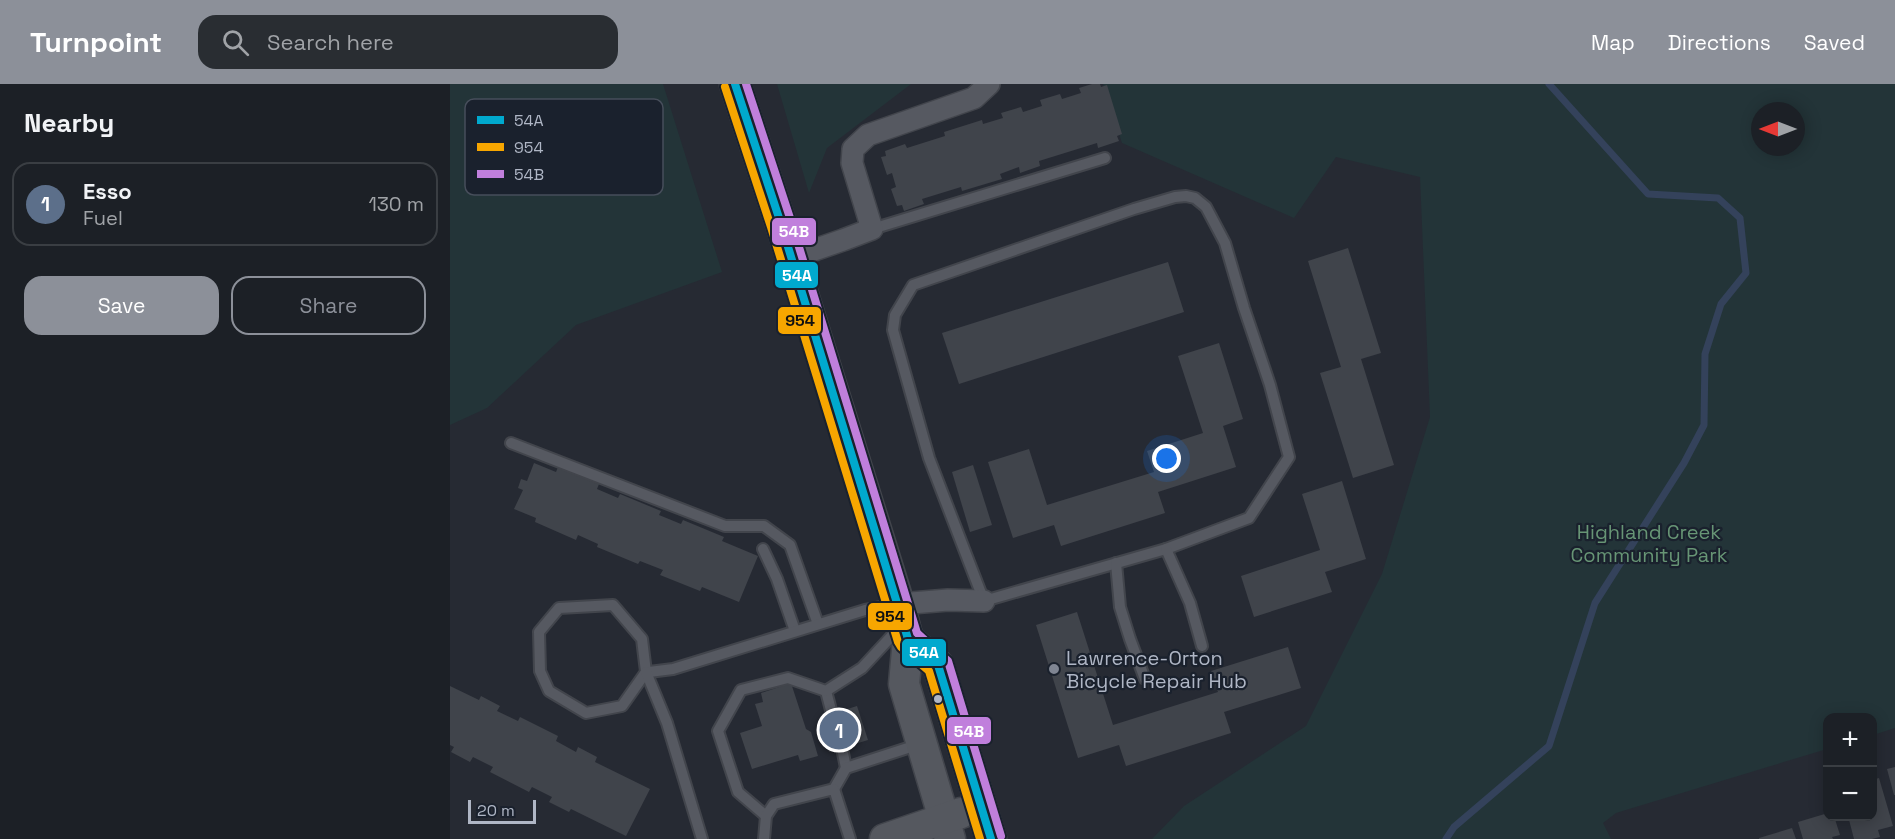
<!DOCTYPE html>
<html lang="en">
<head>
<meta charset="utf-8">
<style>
  body { margin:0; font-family:"Space Grotesk",sans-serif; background:#292d32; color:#f1f3f6 }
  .controls { position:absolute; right:18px; bottom:18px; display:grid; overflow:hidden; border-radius:12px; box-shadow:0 3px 15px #0003 }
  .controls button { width:54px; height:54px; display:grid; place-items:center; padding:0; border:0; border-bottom:2px solid #3a3e43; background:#1c2026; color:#f1f3f6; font:30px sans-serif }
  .compass { position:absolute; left:1301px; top:18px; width:54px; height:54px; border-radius:50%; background:#1c2026; box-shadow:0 3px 15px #0003; rotate:270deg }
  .scale { position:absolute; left:18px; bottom:15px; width:68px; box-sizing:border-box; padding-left:6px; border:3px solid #afb6c5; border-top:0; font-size:16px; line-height:21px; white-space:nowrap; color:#afb6c5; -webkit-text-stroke:4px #1a212d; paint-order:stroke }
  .you { position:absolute; left:717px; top:375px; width:21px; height:21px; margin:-15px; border:4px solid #fff; border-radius:50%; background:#1a73e8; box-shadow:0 0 0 9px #1a73e833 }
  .badge { display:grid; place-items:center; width:39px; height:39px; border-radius:50%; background:#8c9099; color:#fff; font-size:20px; font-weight:700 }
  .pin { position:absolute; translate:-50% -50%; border:3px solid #fff; box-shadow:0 2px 6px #0006 }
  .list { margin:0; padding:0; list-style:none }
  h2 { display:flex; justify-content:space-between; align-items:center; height:78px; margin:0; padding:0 24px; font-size:26px }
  h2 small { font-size:20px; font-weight:400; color:#a0a3a7 }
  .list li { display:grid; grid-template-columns:39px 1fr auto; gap:18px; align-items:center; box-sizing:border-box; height:84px; margin:0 12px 12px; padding:0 12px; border:2px solid #3a3e43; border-radius:18px }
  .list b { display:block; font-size:22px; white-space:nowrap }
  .list p { margin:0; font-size:20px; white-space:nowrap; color:#a0a3a7 }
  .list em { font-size:20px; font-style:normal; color:#a0a3a7 }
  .actions { display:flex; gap:12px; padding:18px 24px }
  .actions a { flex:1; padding:14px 0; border:2px solid #8c9099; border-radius:18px; text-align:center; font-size:21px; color:#8c9099 }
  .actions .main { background:#8c9099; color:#fff }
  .icon { flex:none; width:33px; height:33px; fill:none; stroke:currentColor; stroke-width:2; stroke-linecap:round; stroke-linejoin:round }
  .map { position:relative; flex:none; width:1445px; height:755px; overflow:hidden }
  header { display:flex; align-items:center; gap:36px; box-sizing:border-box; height:84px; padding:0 30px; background:#8c9099; color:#fff }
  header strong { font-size:28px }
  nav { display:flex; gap:33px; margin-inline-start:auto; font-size:21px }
  .search { width:420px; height:54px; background:#292d32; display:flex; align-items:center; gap:15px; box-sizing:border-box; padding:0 21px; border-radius:18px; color:#a0a3a7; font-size:22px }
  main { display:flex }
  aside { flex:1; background:#1c2026 }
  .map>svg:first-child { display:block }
  .green { fill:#233438; fill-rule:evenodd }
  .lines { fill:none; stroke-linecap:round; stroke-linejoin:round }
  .stream { stroke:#34425b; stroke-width:7 }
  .building { fill:#40444b }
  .lane-casing { stroke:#42454c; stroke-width:14 }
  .street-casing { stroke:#42454c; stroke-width:24 }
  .secondary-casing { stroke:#42454c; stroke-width:33 }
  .lane { stroke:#565961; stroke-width:10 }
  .street { stroke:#565961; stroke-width:21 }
  .secondary { stroke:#55585f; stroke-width:30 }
  .bus-1-casing { stroke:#1a212d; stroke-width:12 }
  .bus-2-casing { stroke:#1a212d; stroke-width:12 }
  .bus-3-casing { stroke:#1a212d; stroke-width:12 }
  .bus-1 { stroke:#00a9ce; stroke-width:8 }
  .bus-2 { stroke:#f7a600; stroke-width:8 }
  .bus-3 { stroke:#c07fdc; stroke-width:8 }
  .poi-dot { fill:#7f8592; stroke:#1a212d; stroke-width:2 }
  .bus-dot { fill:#afb6c5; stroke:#1a212d; stroke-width:2 }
  .labels { text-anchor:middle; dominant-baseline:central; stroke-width:4.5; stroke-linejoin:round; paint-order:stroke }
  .park-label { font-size:20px; fill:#679575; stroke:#1a212d }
  .poi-label { font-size:20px; fill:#afb6c5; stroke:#1a212d; text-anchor:start }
  .key { fill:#1a212d; stroke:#474e5b; stroke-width:1.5 }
  .key-label { font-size:16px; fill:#afb6c5 }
  .line-badge { stroke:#1a212d; stroke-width:2 }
  .badge-label { font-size:16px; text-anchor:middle; font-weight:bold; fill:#fff }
  .pale-badge-label { font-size:16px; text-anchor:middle; font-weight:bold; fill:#111 }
</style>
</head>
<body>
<header>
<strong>Turnpoint</strong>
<div class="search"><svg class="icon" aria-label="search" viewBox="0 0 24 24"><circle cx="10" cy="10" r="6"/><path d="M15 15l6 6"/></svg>Search here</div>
<nav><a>Map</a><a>Directions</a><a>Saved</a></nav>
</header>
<main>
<aside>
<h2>Nearby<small></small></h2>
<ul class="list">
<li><span class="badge" style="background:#5c6f8a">1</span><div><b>Esso</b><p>Fuel</p></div><em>130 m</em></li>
</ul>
<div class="actions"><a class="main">Save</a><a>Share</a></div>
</aside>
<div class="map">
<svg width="1445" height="755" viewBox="0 0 1445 755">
  <rect width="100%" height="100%" fill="#262a33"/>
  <!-- green -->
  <g class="green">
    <polygon points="0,0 213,0 272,188 126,241 37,324 0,341"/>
    <polygon points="327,0 461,0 377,64 359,109"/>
    <path d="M653 0H1445V644L1423 651 1422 634H1378L1377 665 1166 729 1153 739 1161 755H702L734 722 856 642 932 490 980 333 970 93 886 73 844 134 672 59ZM1310 27H1346V63H1310Z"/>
  </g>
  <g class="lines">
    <!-- stream -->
    <polyline class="stream" points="996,755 1004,743 1099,662 1145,519 1234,379 1254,341 1255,270 1271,220 1296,189 1290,134 1268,114 1198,110 1099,0"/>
  </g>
  <!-- building -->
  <g class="building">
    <polygon points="642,0 650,0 651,3 657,1 672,50 667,52 669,57 648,64 647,59 589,77 590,82 570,89 569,83 550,90 552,95 512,107 511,103 472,115 474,120 454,127 452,121 447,122 441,105 446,103 442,89 437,91 431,73 436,72 435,67 455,60 457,64 495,52 494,48 532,36 533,40 553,34 551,29 571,23 573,28 592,22 590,16 610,10 612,15 631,9 629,4"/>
    <polygon points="898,164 931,269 911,275 944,381 903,394 870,289 891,283 858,177"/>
    <polygon points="718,178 734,228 509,300 492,249"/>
    <polygon points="769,259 793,335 773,342 786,383 708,408 715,429 611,462 604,441 563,454 538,378 579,365 597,421 704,388 697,367 753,349 728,272"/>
    <polygon points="84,379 106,388 108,383 149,400 147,405 168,414 170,410 211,427 209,431 231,440 233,436 274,453 272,457 308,472 289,518 252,503 250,507 210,491 213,486 190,477 188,480 147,463 148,460 128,451 126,456 85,438 86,434 64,425 73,406 68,404 71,395 77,397"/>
    <polygon points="523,381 542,441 520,448 502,388"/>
    <polygon points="892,397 916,475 875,488 882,508 804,533 791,492 870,466 852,410"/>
    <polygon points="627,528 663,641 768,608 761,587 838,563 851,604 774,628 781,649 676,682 669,661 628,674 586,541"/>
    <polygon points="341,599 356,645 361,648 368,672 350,677 348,671 302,685 290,649 312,642 305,620 313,618 311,609"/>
    <polygon points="0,602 29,616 31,612 50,622 47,627 68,637 70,633 108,652 106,657 126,668 128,663 147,673 145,678 200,705 176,752 121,725 119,728 99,718 102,713 82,703 79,708 40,688 43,683 23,673 20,678 1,668 4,663 0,661"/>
    <polygon points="407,622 418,656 379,668 369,634"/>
    <polygon points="1445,683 1445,711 1444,711 1437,685"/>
    <polygon points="1429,694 1443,742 1428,746 1430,753 1422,755 1404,755 1398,732 1422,732 1422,696"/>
    <polygon points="1378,729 1378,732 1384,732 1390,751 1382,753 1383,755 1353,755 1348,738"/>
    <polygon points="1342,744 1346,755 1309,755 1309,754"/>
  </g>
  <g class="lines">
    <defs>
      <g id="lane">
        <polygon points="736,112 745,114 756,123 775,159 794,224 820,301 839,373 799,434 716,465 534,517 479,374 443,246 445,231 463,201 684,125 725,113"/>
        <polyline points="422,145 655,74"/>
        <polyline points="61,359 275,442 314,442 340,461 368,540"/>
        <polyline points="313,465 327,495 345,547"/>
        <polyline points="716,465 740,519 752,562"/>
        <polyline points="666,479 670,523 680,555 695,595"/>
        <polyline points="196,588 172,622 136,629 99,607 90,587 89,548 109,524 163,521 192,555 196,588 199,588 223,585 415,526 448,520"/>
        <polyline points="196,588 217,639 252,755"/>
        <polyline points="376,607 382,630"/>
        <polyline points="392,664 396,684"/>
        <polyline points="384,705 396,684 470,660"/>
        <polyline points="316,732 288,708 268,647 291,606 338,594 376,607 412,584 450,543"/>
        <polyline points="314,755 316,732 324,720 384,705 400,755"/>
      </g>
      <g id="street">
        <polyline points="341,174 393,156 422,145 402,79 403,65 418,51 524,14 539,0"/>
        <polyline points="449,520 498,516 534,517"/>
      </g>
      <g id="secondary">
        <polyline points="285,0 331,140 449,520 458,555 454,600 500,755"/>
        <polyline points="458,555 488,581 541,755"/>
        <polyline points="435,755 511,729"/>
      </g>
    </defs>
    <!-- lane casing -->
    <use href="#lane" class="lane-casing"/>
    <!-- street casing -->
    <use href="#street" class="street-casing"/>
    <!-- secondary casing -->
    <use href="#secondary" class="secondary-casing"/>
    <!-- lane -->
    <use href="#lane" class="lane"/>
    <!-- street -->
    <use href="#street" class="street"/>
    <!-- secondary -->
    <use href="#secondary" class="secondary"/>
    <defs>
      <polyline id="bus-1" points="285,0 331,140 458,555 488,581 541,755"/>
      <polyline id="bus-2" points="275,3 321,143 448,558 451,563 479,587 530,755"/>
      <polyline id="bus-3" points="296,0 341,137 467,549 498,577 551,752"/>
    </defs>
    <!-- bus-1 casing -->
    <use href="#bus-1" class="bus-1-casing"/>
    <!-- bus-2 casing -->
    <use href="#bus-2" class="bus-2-casing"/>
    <!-- bus-3 casing -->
    <use href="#bus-3" class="bus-3-casing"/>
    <!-- bus-1 -->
    <use href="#bus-1" class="bus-1"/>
    <!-- bus-2 -->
    <use href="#bus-2" class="bus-2"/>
    <!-- bus-3 -->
    <use href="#bus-3" class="bus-3"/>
  </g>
  <!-- markers -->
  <circle class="poi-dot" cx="604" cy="585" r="6"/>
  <circle class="bus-dot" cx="488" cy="615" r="5"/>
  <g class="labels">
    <!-- park labels -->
    <g class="park-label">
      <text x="1199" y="448">Highland Creek<tspan x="1199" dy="23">Community Park</tspan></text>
    </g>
    <!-- poi labels -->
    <g class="poi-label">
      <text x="616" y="574">Lawrence-Orton<tspan x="616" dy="23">Bicycle Repair Hub</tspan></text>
    </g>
  </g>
  <!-- legend -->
  <rect x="15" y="15" width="198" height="96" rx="9" class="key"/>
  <rect x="27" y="32" width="27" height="8" fill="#00a9ce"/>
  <rect x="27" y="59" width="27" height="8" fill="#f7a600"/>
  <rect x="27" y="86" width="27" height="8" fill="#c07fdc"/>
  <g class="key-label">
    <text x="64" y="42">54A</text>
    <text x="64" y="69">954</text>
    <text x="64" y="96">54B</text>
  </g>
  <g class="line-badge">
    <rect x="321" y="133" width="46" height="29" rx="6" fill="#c07fdc"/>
    <rect x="324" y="177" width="45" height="28" rx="6" fill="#00a9ce"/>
    <rect x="327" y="222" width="45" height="29" rx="6" fill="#f7a600"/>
    <rect x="417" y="518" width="46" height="29" rx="6" fill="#f7a600"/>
    <rect x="451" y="554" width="46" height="29" rx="6" fill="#00a9ce"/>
    <rect x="496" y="632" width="46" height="29" rx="6" fill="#c07fdc"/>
  </g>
  <g class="badge-label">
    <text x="344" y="153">54B</text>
    <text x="347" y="197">54A</text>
    <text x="474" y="574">54A</text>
    <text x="519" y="653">54B</text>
  </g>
  <g class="pale-badge-label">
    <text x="350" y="242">954</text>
    <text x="440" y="538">954</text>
  </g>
</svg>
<div class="controls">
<button>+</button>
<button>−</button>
</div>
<svg class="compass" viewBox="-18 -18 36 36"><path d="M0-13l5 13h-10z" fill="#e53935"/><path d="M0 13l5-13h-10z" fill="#a0a3a7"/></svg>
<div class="scale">20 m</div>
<div class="you"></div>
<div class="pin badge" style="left:389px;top:646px;background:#5c6f8a">1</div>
</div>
</main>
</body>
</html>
